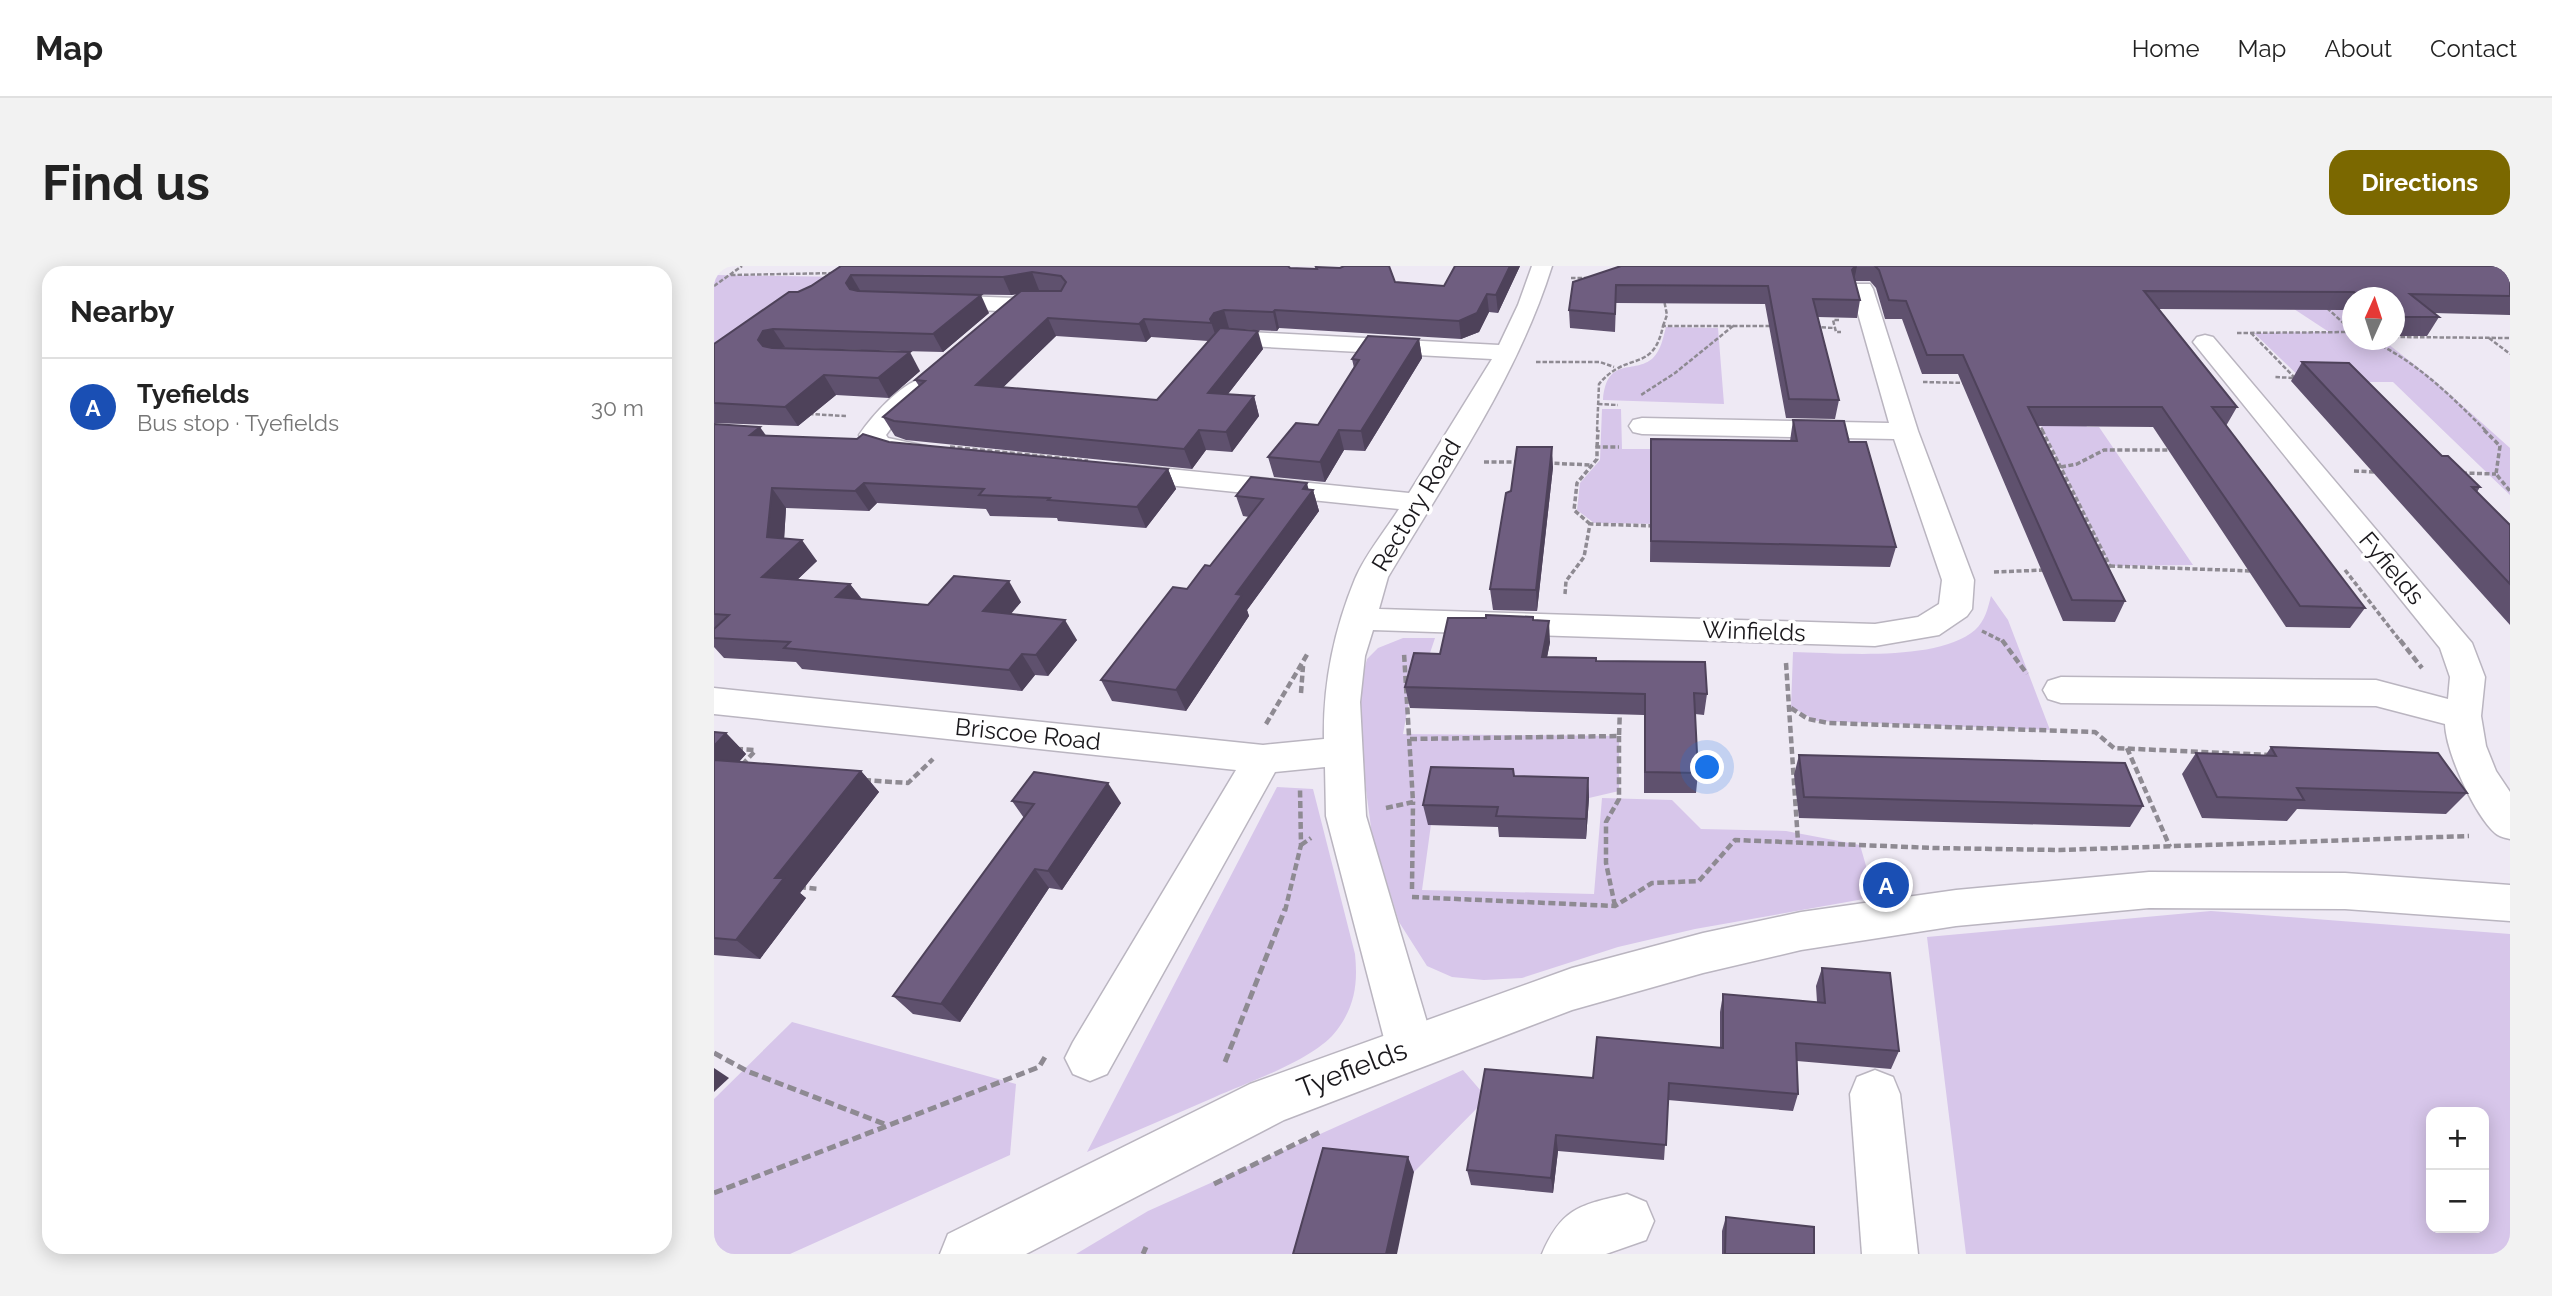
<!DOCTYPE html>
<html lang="en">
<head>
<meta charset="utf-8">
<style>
  body { margin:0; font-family:Raleway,sans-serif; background:#f2f2f2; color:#222 }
  .controls { position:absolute; right:21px; bottom:21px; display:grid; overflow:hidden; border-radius:14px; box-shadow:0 4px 18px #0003 }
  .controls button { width:63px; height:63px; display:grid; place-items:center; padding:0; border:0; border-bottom:2px solid #e0e0e0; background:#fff; color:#222; font:35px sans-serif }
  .compass { position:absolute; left:1628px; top:21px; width:63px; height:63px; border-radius:50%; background:#fff; box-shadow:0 4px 18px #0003; rotate:3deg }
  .you { position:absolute; left:994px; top:502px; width:24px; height:24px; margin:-18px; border:5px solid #fff; border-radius:50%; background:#1a73e8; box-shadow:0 0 0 10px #1a73e833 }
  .badge { display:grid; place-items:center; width:46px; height:46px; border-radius:50%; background:#7b6800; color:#fff; font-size:23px; font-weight:700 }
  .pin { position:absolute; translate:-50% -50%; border:4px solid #fff; box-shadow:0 2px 7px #0006 }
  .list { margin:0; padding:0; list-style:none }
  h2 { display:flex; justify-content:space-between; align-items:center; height:91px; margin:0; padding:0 28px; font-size:30px }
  h2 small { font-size:23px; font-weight:400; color:#767676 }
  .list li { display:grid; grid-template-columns:46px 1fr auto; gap:21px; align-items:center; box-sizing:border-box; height:98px; padding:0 28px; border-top:2px solid #e0e0e0 }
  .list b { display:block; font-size:26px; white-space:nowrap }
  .list p { margin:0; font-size:23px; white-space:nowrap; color:#767676 }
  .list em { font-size:23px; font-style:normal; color:#767676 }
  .map { position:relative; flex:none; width:1796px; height:988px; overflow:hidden; border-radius:21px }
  header { display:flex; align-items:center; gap:42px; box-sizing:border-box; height:98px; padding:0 35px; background:#fff; border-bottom:2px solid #e0e0e0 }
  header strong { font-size:33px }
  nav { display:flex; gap:38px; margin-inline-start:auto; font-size:24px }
  .intro { display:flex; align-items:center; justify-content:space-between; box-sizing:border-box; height:168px; padding:0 42px }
  h1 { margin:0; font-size:49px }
  .button { padding:18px 32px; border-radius:21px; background:#7b6800; color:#fff; font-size:24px; font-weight:700 }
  main { display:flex; gap:42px; padding:0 42px }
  aside { flex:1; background:#fff; border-radius:21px; box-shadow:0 4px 18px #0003 }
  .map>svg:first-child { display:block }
  .green { fill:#d7c6ea; fill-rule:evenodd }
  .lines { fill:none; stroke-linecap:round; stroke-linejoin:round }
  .minor-casing { stroke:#bab5c0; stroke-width:3 }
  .tertiary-casing { stroke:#bab5c0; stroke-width:3 }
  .path-far3 { stroke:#8e8a92; stroke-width:2.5; stroke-dasharray:4.5 2; stroke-linecap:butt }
  .path-far2 { stroke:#8e8a92; stroke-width:3.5; stroke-dasharray:5 2.5; stroke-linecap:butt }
  .path-far1 { stroke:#8e8a92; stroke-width:4.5; stroke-dasharray:7 3.5; stroke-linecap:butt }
  .path { stroke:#8e8a92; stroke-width:5; stroke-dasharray:9 4.5; stroke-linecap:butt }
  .minor { fill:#fff; fill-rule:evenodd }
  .tertiary { fill:#fff; fill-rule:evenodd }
  .wall { fill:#5f516e; fill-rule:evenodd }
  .shaded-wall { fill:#4e425a }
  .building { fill:#6f5e80; stroke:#4e425a; stroke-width:2 }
  .labels { text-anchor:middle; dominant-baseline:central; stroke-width:7; stroke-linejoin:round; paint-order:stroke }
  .street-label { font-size:24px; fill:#1a181c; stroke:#fff }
  .near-street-label { font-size:28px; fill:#1a181c; stroke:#fff }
</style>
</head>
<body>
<header>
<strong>Map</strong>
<nav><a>Home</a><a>Map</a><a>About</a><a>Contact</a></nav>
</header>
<div class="intro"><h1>Find us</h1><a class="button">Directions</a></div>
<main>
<aside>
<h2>Nearby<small></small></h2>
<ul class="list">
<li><span class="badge" style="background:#1a4fb4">A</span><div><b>Tyefields</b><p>Bus stop · Tyefields</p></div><em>30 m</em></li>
</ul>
</aside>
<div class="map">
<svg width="1796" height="988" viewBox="0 0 1796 988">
  <rect width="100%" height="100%" fill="#eee9f4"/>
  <!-- green -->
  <g class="green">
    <polygon points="0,9 131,11 0,98"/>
    <polygon points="1612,29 1638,49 1638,74 1669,74 1721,115 1796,182 1796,229 1679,116 1591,116 1540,67 1615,66 1580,43"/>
    <path d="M952 61 1004 62 1010 138 889 134C893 89 920 109 939 92 947 84 949 72 952 61Z"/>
    <polygon points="1361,142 1373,161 1385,161 1479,299 1396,300 1327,161"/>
    <polygon points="888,143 907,143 908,183 943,183 943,258 880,257 863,244 866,217 886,194"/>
    <path d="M1277 330 1294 354 1336 464 1103 455 1077 441 1079 386C1126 387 1224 396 1261 364 1271 355 1274 342 1277 330Z"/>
    <polygon points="689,372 721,372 710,405 704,408 694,441 689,468 905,470 905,525 875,532 722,522 708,624 880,628 888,532 958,534 987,563 1072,565 1146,579 1161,631 981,663 904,681 808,712 770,714 738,711 713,700 685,656 658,569 644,463 649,408 653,393 664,382"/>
    <path d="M563 521 599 523 641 688C644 717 641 740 623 764 602 793 535 816 501 831 459 849 416 868 373 886Z"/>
    <path d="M1497 645 1796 668V988H1252L1213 671ZM1717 846H1770V962H1717Z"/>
    <polygon points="78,756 302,818 296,889 76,988 0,988 0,833"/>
    <polygon points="749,804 773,832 700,906 618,898 593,988 362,988 434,945"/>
  </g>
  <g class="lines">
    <defs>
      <g id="minor">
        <path d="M818 0H838C803 112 734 210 674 311L665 343 1161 358 1204 351 1225 338 1228 314 1180 173 928 168 919 166 915 160 919 154 928 152 1175 157 1137 23 1140 18H1156L1159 23 1204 165 1260 314 1258 343 1253 350 1225 369 1161 380 659 364 651 390 646 436 652 550 720 780 713 796 696 803 679 796 672 780 612 550 611 501 561 506 393 808 376 815 359 808 351 792 359 776 522 504 0 448V422L549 479 610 473C609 418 620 364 641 313 651 289 671 265 685 243L405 214 395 212 391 206 395 200 405 198 695 227 778 93 516 79 508 77 504 72 508 67 516 65 785 79 804 39Z"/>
        <polygon points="220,29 302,32 310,34 313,39 310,44 302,46 212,41 209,36 212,31"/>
        <path d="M1491 69 1499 71 1758 377 1771 411 1767 450 1772 480 1782 505 1796 526V573C1791 572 1784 570 1781 567 1760 548 1732 486 1731 458L1662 440 1347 437 1334 433 1329 424 1334 415 1347 411 1662 414 1734 433 1736 411 1726 382 1483 81 1479 76 1483 71Z"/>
        <path d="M209 112 218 115 222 120 180 158 172 169 174 172 216 181 220 187 216 193 206 195 155 184 145 169C158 150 186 118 209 112Z"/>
        <polygon points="1161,804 1179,811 1186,828 1204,988 1148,988 1136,828 1143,811"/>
        <path d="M913 928 932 936 940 955 932 974 892 988H828C848 941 867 939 913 928Z"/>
      </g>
      <polygon id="tertiary" points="1435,606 1631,607 1796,619 1796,655 1631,643 1435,642 1242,660 1087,684 989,707 858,744 570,854 312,988 226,988 234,968 536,818 858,702 989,667 1087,646 1242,624"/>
    </defs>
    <!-- minor casing -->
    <use href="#minor" class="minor-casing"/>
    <!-- tertiary casing -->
    <use href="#tertiary" class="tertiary-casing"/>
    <!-- path-far3 -->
    <g class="path-far3">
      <polyline points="17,9 121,7"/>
      <polyline points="857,12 876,12"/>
      <polyline points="0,20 28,0"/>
      <polyline points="1613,42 1638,65"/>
      <polyline points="1125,54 1119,54 1122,66 1127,66"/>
      <polyline points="949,60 953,49 950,34"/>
      <polyline points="1019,60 1060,60"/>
      <polyline points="1101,61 1121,62"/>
      <polyline points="1523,67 1638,66"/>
      <polyline points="1537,67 1581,112 1560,111"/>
      <polyline points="1680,71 1796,72"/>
      <polyline points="1775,72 1796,88"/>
      <path d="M1656 74C1702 95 1736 129 1772 165"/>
      <polyline points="822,96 886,96 900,101"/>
      <polyline points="1209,116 1252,117"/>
      <polyline points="884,138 904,139"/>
      <polyline points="95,148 132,150"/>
      <polyline points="1324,156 1329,165"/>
      <path d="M883 165 885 118C913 84 939 108 949 60H1019L961 107 927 129"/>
    </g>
    <!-- path-far2 -->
    <g class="path-far2">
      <polyline points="1328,164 1396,300 1388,301"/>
      <polyline points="1770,164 1786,180 1782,208 1796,225"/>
      <polyline points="236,181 374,195"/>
      <polyline points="883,181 884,164"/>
      <polyline points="770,196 807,196"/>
      <polyline points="833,197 878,199"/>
      <polyline points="1347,201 1363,198 1390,184 1460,184"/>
      <polyline points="1640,205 1662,206"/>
      <polyline points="1748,207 1782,208"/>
      <polyline points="876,258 860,244 863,217 883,193 883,181 905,181"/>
      <polyline points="1396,300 1539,305"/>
      <polyline points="1631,304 1687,376"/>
      <polyline points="1280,306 1331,304"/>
      <polyline points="851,328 852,315 870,291 876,258 941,260"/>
      <polyline points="1268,365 1290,376"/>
    </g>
    <!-- path-far1 -->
    <g class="path-far1">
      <polyline points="1288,374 1313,408"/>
      <polyline points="1686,374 1708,402"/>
      <polyline points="1072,397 1084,576"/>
      <polyline points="587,427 589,400"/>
      <polyline points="1077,442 1094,453 1115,457 1381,466 1400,482 1556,489"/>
      <polyline points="552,458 594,387"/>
      <polyline points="696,473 905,470 906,442"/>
      <polyline points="1413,482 1456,581"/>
      <polyline points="22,483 41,484"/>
      <polyline points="28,499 42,484"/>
      <polyline points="150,514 194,517 219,493"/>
      <polyline points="672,542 699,536 690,387"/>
      <polyline points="587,579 597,572"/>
      <polyline points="85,621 104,623"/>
      <polyline points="698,623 699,536"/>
      <polyline points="698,631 901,640 938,617 985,615 1021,574 1220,582 1346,584 1755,570"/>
      <polyline points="901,640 892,597 892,556 905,533 905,470"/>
      <polyline points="571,645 587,579 586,523"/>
    </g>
    <!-- path -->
    <g class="path">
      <polyline points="0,787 33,805 173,859"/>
      <polyline points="511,796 571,643"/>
      <polyline points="500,918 606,866"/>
      <polyline points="0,927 325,801 331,791"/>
      <polyline points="429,988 432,981"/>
    </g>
    <!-- minor -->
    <use href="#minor" class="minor"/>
    <!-- tertiary -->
    <use href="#tertiary" class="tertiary"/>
  </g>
  <!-- wall -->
  <g class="wall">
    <path d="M127 0 576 2 602 3V1L681 16 730 20 806 0 784 47 775 46 765 66 747 73 565 62 563 65 515 63 549 83 514 128 540 130 545 150 518 186 492 184 478 203 192 174 181 170 169 151 205 120 201 114 304 28 297 29 224 28 275 47 229 86 68 82 206 105 175 132 122 129 84 160 0 157V78L84 26 97 20ZM342 70 432 76 437 71 494 75 443 134 289 121Z"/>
    <polygon points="907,0 1796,0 1796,49 1719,47 1725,51 1713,70 1681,70 1681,32 1639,32 1639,52 1630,44 1445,43 1523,141 1512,160 1651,342 1636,362 1572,361 1439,161 1324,160 1411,335 1401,356 1349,355 1244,108 1208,108 1188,53 1171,53 1162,22 1156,15 1141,15 1146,34 1143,52 1104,51 1125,134 1121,153 1072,152 1051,38 902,37 901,66 856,62 855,44"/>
    <polygon points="705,73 708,92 651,185 630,184 611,216 560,211 554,191 604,159 640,102 638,93"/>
    <polygon points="1588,96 1766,221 1763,226 1796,259 1796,359 1577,115"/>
    <polygon points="1079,154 1135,176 1182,281 1176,301 936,296 937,173 1076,175"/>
    <polygon points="0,158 52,169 175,176 454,203 462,223 432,262 344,255 343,252 276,250 272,243 163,237 155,245 72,242 70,273 103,295 83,314 136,318 148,333 214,339 307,336 296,348 363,374 334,410 321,409 308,425 88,403 82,396 10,392 0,381"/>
    <polygon points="839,201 823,345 779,344 776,323 797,225"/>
    <polygon points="595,224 599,224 605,245 533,344 535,350 472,445 398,435 387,414 473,323 496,300 535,251 529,250 522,230"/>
    <polygon points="819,351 819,354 836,376 833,391 882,395 993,428 990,449 981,448 984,507 982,527 930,527 930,449 696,442 691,421 772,352"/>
    <polygon points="0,466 12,467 32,488 25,496 147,505 165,526 86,627 92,632 46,693 0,689"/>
    <polygon points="1557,481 1753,527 1732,548 1583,543 1573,555 1488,552 1468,508 1482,487 1551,490"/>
    <polygon points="1085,489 1429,540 1416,561 1085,552 1080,509"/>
    <polygon points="800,510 874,512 875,532 872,573 785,571 784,561 714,559 709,539"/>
    <polygon points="298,535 407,537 348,624 335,622 246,756 199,748 179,730 310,552"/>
    <polygon points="1108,702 1185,785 1177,803 1083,795 1084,828 1079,845 954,834 950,894 844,885 839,927 757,919 753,904 879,812 1006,782 1006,746 1009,728 1103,736 1102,720"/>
    <polygon points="1012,951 1100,988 1008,988 1008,965"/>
  </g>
  <!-- shaded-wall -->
  <g class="shaded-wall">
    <polygon points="796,0 806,0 784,47 782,29"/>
    <polygon points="1141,0 1143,0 1140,15 1138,4"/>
    <polygon points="318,6 325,24 297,29 289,11"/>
    <polygon points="137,9 147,26 142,35 132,17"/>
    <polygon points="773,28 775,46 765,66 747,73 745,55"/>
    <polygon points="267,29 275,47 229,86 219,68"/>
    <polygon points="510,44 515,62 502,71 496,53 500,47"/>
    <polygon points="561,44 565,62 563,65 559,46"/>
    <polygon points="334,52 342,70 272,138 262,119"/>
    <polygon points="430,53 437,71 432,76 425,58"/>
    <polygon points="59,63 71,81 61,83 57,92 44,74 49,65"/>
    <polygon points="544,65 549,83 500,146 494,127"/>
    <polygon points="705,73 708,92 651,185 647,165"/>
    <polygon points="196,86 206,105 175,132 164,112"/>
    <polygon points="110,109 122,129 84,160 71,141"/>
    <polygon points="540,130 545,150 518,186 512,166"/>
    <polygon points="46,161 60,181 36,169"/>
    <polygon points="485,164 492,184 478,203 470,183"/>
    <polygon points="625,164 630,184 611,216 606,196"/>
    <polygon points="838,181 839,201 823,345 822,324"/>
    <polygon points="454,203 462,223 432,262 423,241"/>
    <polygon points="150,217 163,237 155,245 141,225"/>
    <polygon points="593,217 596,229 599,224 605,245 533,344 535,350 472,445 462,424"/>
    <polygon points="58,222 72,242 69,291 88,274 103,295 64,332 48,311 53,271"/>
    <polygon points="295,315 307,336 282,366 269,345"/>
    <polygon points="136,318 151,338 122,331"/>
    <polygon points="351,354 363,374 334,410 322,389"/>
    <polygon points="835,355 836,376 829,412 828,391"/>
    <polygon points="308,388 321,409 308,425 295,404"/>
    <polygon points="12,467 32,488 0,523 0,480"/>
    <polygon points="147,505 165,526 86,627 92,632 46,693 22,674 61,612"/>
    <polygon points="874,512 875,532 872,573 872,553"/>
    <polygon points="394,517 407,537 348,624 334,605"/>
    <polygon points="321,603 335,622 246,756 227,738"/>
    <polygon points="0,802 15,812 0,826"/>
    <polygon points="842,869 844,885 839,927 837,912"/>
    <polygon points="694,891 700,906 683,988 672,988"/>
  </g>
  <!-- building -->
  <g class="building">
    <polygon points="127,0 574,0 576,2 603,3 602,1 626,2 630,0 675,0 681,16 730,20 741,0 796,0 782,29 773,28 763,47 745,55 561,44 559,46 510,44 500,47 496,53 498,57 430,53 425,58 334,52 262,119 443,134 506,62 544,65 494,127 540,130 512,166 485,164 470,183 180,155 169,151 211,115 201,114 307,25 347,25 352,16 347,10 318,6 289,11 137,9 132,17 136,23 144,25 267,29 219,68 59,63 49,65 44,74 49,80 58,82 196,86 164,112 110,109 71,141 0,137 0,78 75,26 84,26 97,20"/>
    <polygon points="907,0 1141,0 1138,4 1146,34 1099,33 1125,134 1075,133 1054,20 902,19 901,48 855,44 859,16"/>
    <polygon points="1161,0 1796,0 1796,30 1696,28 1725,51 1681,51 1681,32 1646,32 1640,26 1430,25 1523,141 1498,141 1651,342 1586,340 1448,141 1314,141 1411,335 1358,334 1249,89 1213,89 1192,35 1175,34 1165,4"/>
    <polygon points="654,70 705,73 647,165 625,164 606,196 554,191 582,157 604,159 645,94 638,93"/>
    <polygon points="1588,96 1635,97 1728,190 1734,190 1766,221 1758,221 1796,259 1796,318"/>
    <polygon points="1079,154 1130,155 1135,176 1152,176 1182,281 937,275 937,173 1083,175"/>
    <polygon points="0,158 46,161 36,169 143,173 149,168 175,176 454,203 423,241 334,234 336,232 265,229 270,223 150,217 141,225 58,222 53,271 88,274 48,311 136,318 122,331 214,339 240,310 295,315 269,345 351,354 322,389 308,388 295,404 70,382 76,376 0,372 0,363 15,349 0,348"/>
    <polygon points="803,181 838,181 822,324 776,323 792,227 797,225"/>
    <polygon points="537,211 593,217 589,223 599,224 522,328 528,329 462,424 387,414 459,321 473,323 491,299 496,300 549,233 522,230"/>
    <polygon points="772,349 819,351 819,354 835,355 828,391 882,392 882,395 991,396 993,428 980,427 984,507 931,506 931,428 691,421 700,387 726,388 734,352 772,352"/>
    <polygon points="0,466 12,467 0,480"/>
    <polygon points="1557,481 1724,487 1753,527 1583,522 1590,534 1503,531 1482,487 1562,490"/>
    <polygon points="1085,489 1411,497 1429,540 1090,531"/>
    <polygon points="0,494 147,505 61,612 70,612 22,674 0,672"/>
    <polygon points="717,501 799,503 800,510 874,512 872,553 782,550 784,541 709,539"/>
    <polygon points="320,506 394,517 334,605 321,603 227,738 179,730 320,538 298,535"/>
    <polygon points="1108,702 1176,707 1185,785 1082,777 1084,828 955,817 952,879 842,869 837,912 753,904 771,803 879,812 883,771 1009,782 1009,728 1111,737"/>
    <polygon points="609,882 694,891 672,988 579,988"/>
    <polygon points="1012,951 1100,961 1100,988 1011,988"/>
  </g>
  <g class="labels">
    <!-- street labels -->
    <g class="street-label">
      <text transform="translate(702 239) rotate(-59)">Rectory Road</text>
      <text transform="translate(1678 302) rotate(50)">Fyfields</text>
      <text transform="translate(1040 365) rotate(2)">Winfields</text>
      <text transform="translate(314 468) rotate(6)">Briscoe Road</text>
    </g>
    <!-- near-street labels -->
    <g class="near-street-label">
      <text transform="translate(638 803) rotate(-21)">Tyefields</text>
    </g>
  </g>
</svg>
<div class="controls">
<button>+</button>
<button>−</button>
</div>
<svg class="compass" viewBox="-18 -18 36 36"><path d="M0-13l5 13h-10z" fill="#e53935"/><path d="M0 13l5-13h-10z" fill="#767676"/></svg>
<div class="you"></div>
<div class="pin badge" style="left:1172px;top:619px;background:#1a4fb4">A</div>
</div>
</main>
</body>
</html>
